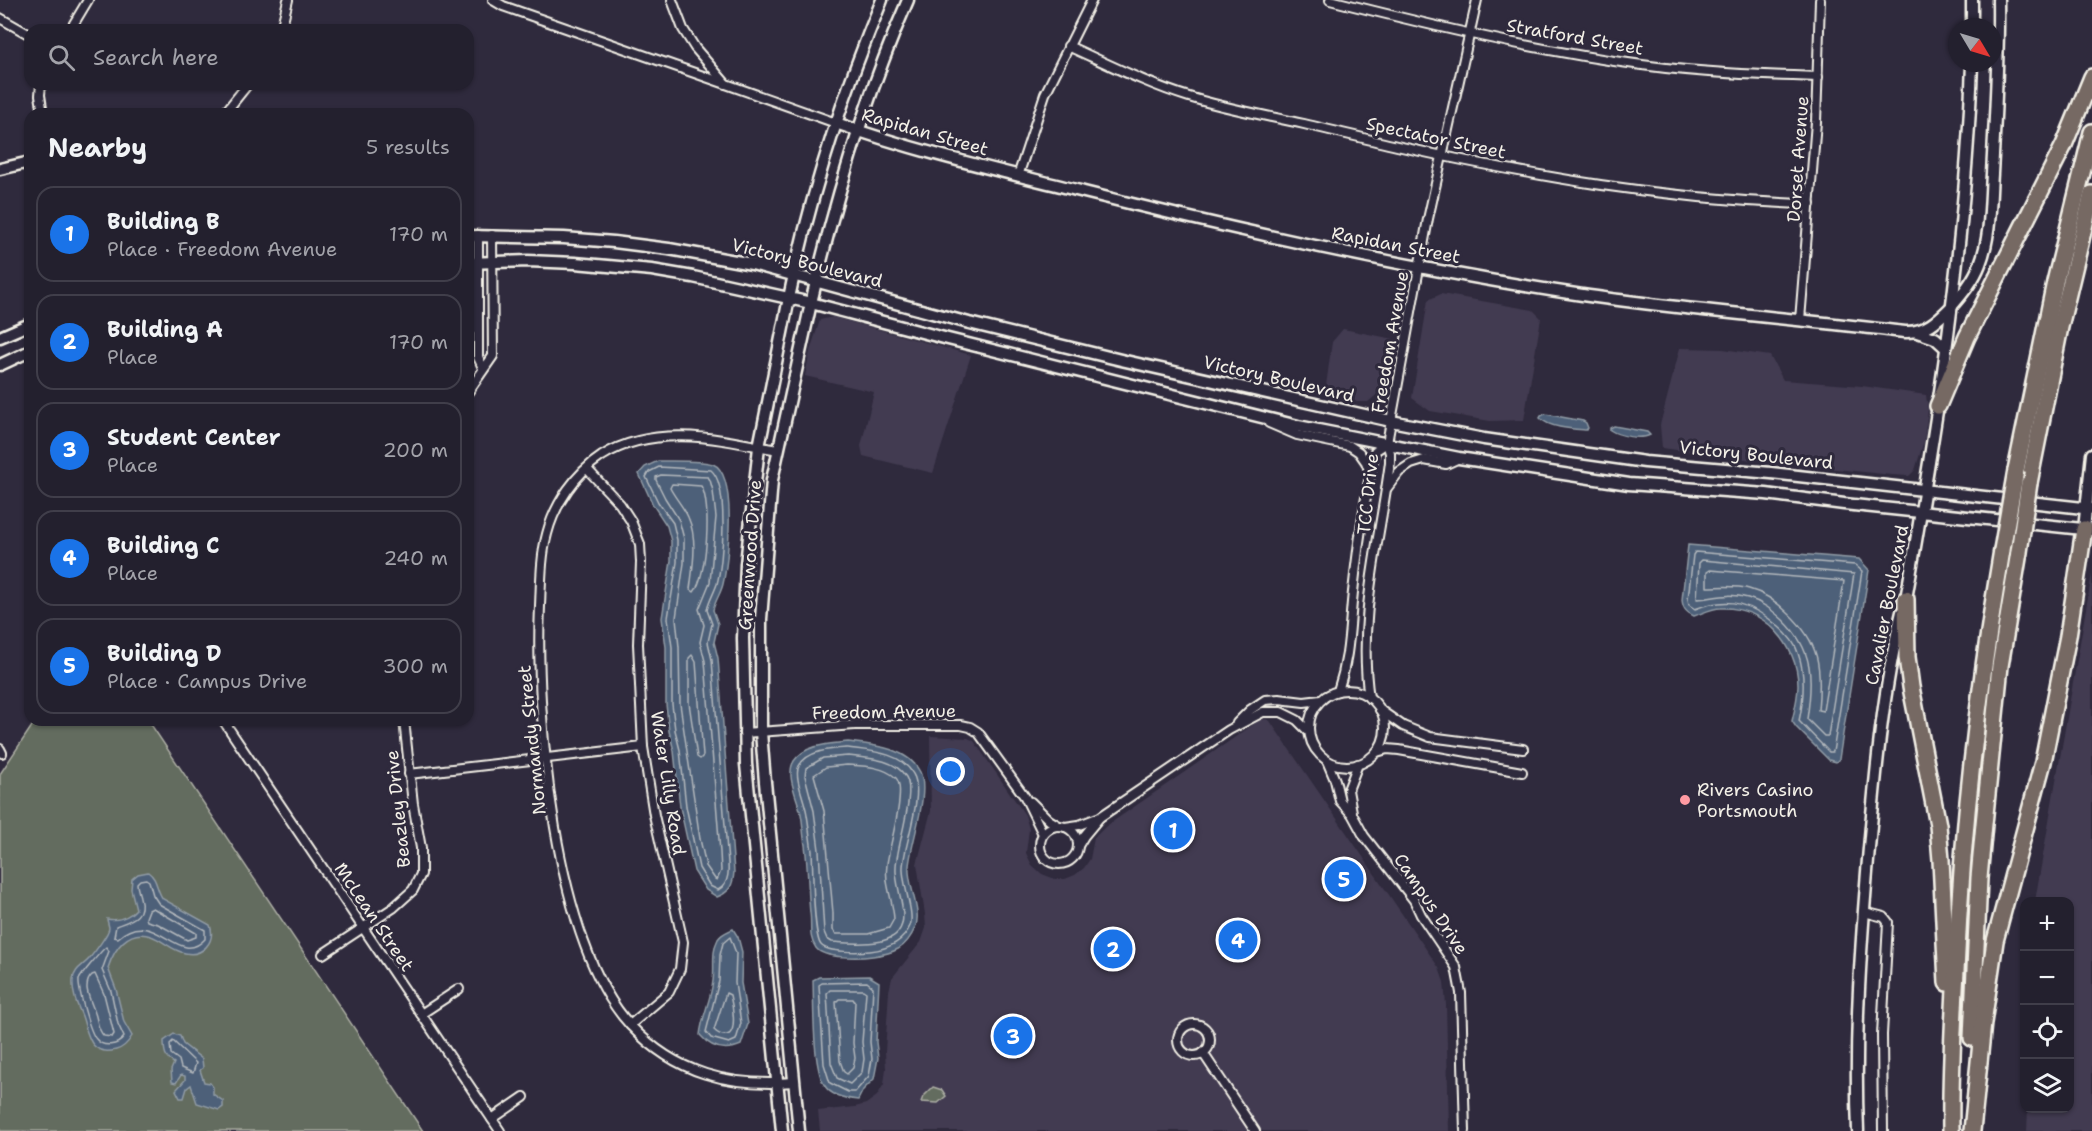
<!DOCTYPE html>
<html lang="en">
<head>
<meta charset="utf-8">
<style>
  body { margin:0; font-family:"Shantell Sans",sans-serif; background:#2f2d3a; color:#f1f3f6 }
  .controls { position:absolute; right:18px; bottom:18px; display:grid; overflow:hidden; border-radius:12px; box-shadow:0 2px 4px #0004 }
  .controls button { width:54px; height:54px; display:grid; place-items:center; padding:0; border:0; border-bottom:2px solid #403e4a; background:#23202e; color:#f1f3f6; font:30px sans-serif }
  .compass { position:absolute; left:1948px; top:18px; width:54px; height:54px; border-radius:50%; background:#23202e; box-shadow:0 2px 4px #0004; rotate:128deg }
  .you { position:absolute; left:951px; top:772px; width:21px; height:21px; margin:-15px; border:4px solid #fff; border-radius:50%; background:#1a73e8; box-shadow:0 0 0 9px #1a73e833 }
  .badge { display:grid; place-items:center; width:39px; height:39px; border-radius:50%; background:#1a73e8; color:#fff; font-size:20px; font-weight:700 }
  .pin { position:absolute; translate:-50% -50%; border:3px solid #fff; box-shadow:0 2px 6px #0006 }
  .list { margin:0; padding:0; list-style:none }
  h2 { display:flex; justify-content:space-between; align-items:center; height:78px; margin:0; padding:0 24px; font-size:26px }
  h2 small { font-size:20px; font-weight:400; color:#a3a3aa }
  .list li { display:grid; grid-template-columns:39px 1fr auto; gap:18px; align-items:center; box-sizing:border-box; height:96px; margin:0 12px 12px; padding:0 12px; border:2px solid #403e4a; border-radius:18px }
  .list b { display:block; font-size:22px; white-space:nowrap }
  .list p { margin:0; font-size:20px; white-space:nowrap; color:#a3a3aa }
  .list em { font-size:20px; font-style:normal; color:#a3a3aa }
  .icon { flex:none; width:33px; height:33px; fill:none; stroke:currentColor; stroke-width:2; stroke-linecap:round; stroke-linejoin:round }
  .map { position:relative; flex:none; width:2092px; height:1131px; overflow:hidden }
  .search { position:absolute; background:#23202e; box-shadow:0 2px 4px #0004; left:24px; top:24px; width:450px; height:66px; display:flex; align-items:center; gap:15px; box-sizing:border-box; padding:0 21px; border-radius:18px; color:#a3a3aa; font-size:22px }
  .panel { position:absolute; background:#23202e; box-shadow:0 2px 4px #0004; left:24px; top:108px; width:450px; height:618px; border-radius:18px }
  .map>svg:first-child { display:block }
  .built { fill:#423b51 }
  .green { fill:#646c5f; stroke:#acaea4; stroke-width:1.5 }
  .water { fill:#4e6179; stroke:#909ba5; stroke-width:1.5 }
  .lines { fill:none; stroke-linecap:round; stroke-linejoin:round }
  .shore { stroke:#b2b7bc; stroke-width:1.5 }
  .minor-casing { stroke:#f4f1e8; stroke-width:12 }
  .tertiary-casing { stroke:#f4f1e8; stroke-width:15 }
  .secondary-casing { stroke:#f4f1e8; stroke-width:15 }
  .motorway-casing { stroke:#f4f1e8; stroke-width:20 }
  .minor { stroke:#2f2a3d; stroke-width:8 }
  .tertiary { stroke:#2f2a3d; stroke-width:10 }
  .secondary { stroke:#2f2a3d; stroke-width:10 }
  .motorway { stroke:#766964; stroke-width:15 }
  .motorway-bridge-casing { stroke:#f4f1e8; stroke-width:20; stroke-linecap:butt }
  .motorway-bridge { stroke:#766964; stroke-width:15 }
  .poi-dot { fill:#ff9aa2; stroke:#2f2a3d; stroke-width:2 }
  .labels { text-anchor:middle; dominant-baseline:central; stroke-width:6; stroke-linejoin:round; paint-order:stroke }
  .street-label { font-size:18px; fill:#f4f1e8; stroke:#2f2a3d }
  .poi-label { font-size:18px; fill:#f4f1e8; stroke:#2f2a3d; text-anchor:start }
</style>
</head>
<body>
<div class="map">
<svg width="2092" height="1131" viewBox="0 0 2092 1131">
  <rect width="100%" height="100%" fill="#2f2a3d"/>
  <filter id="ink" filterUnits="userSpaceOnUse"><feTurbulence type="fractalNoise" baseFrequency=".0167" numOctaves="2"/><feDisplacementMap in="SourceGraphic" scale="12" xChannelSelector="R" yChannelSelector="G"/><feConvolveMatrix kernelMatrix="1 2 1 2 8 2 1 2 1" color-interpolation-filters="sRGB"/></filter>
  <g filter="url(#ink)">
    <!-- built -->
    <g class="built">
      <polygon points="1441,294 1533,310 1541,318 1524,420 1490,421 1430,411 1412,398 1428,300"/>
      <polygon points="833,317 971,355 933,473 863,456 861,446 874,392 805,376 810,351 820,320"/>
      <polygon points="1343,329 1394,339 1386,387 1368,402 1357,402 1325,393 1332,342"/>
      <polygon points="1680,348 1723,349 1770,356 1783,380 1862,386 1926,395 1928,410 1924,441 1915,470 1909,476 1892,475 1753,460 1662,448 1660,425"/>
      <polygon points="2092,574 2092,1131 2027,1131 2028,1109 2070,1108 2070,902 2035,901"/>
      <polygon points="1266,719 1270,721 1439,968 1444,982 1446,1005 1449,1131 820,1131 818,1111 855,1107 866,1104 877,1096 884,1084 886,1068 885,1052 889,991 892,978 921,942 926,928 925,914 917,864 931,811 930,736 968,738 974,741 1025,815 1029,829 1026,853 1032,865 1042,874 1055,879 1065,879 1075,875 1084,868 1090,859 1094,838 1105,827 1260,720"/>
    </g>
    <!-- green -->
    <g class="green">
      <polygon points="36,720 148,720 423,1131 0,1131 0,774"/>
      <polygon points="933,1087 942,1090 946,1096 938,1103 921,1102 923,1097"/>
    </g>
    <!-- water -->
    <g class="water">
      <path d="M1545 414 1583 421 1586 423 1588 428 1586 430C1573 429 1549 428 1540 418L1541 416Z"/>
      <path d="M1614 426 1647 432 1650 435C1641 440 1619 436 1610 430V428Z"/>
      <path d="M658 461C671 461 702 460 713 464 738 474 728 563 723 584 721 593 715 601 713 610L718 624 714 642 718 658 734 872C733 885 730 892 717 897L706 890 694 871 680 807 674 751 669 731 666 704V647L662 618 671 561V541L667 526 653 505 639 474 645 467Z"/>
      <path d="M1688 545 1859 559 1869 570 1839 759 1836 762 1829 760 1796 727 1792 721C1795 709 1798 697 1798 685 1798 644 1763 606 1721 608 1712 608 1703 613 1694 616 1686 612 1683 609 1682 600Z"/>
      <path d="M848 742C872 745 907 747 920 772 930 793 911 842 909 866 907 885 923 912 915 928 906 949 894 953 873 956 860 958 824 959 816 948 808 937 812 925 810 913 808 891 808 868 805 845 803 835 803 824 801 814 798 799 785 775 794 761 806 744 829 744 848 742Z"/>
      <path d="M148 872C158 879 156 890 163 899L210 925C216 942 202 957 185 953 172 951 163 940 151 936 128 928 114 949 108 968L116 989 124 1022 132 1036C128 1043 124 1048 116 1050 89 1057 88 1033 82 1016 77 1004 72 994 73 980 74 969 83 966 89 959 94 953 109 933 109 928 109 926 107 921 107 919 117 921 128 918 136 909L131 889 132 879 138 874Z"/>
      <path d="M733 929 738 937 742 952 741 983 748 1024 741 1045C725 1052 711 1048 700 1035 702 1016 711 1000 713 981 715 967 711 952 718 939 722 933 727 932 733 929Z"/>
      <path d="M869 976 879 982 876 1042 878 1058 874 1079 863 1090 858 1100C848 1099 831 1096 825 1086 812 1068 814 1004 813 980L819 977Z"/>
      <path d="M174 1034 180 1036 183 1044 202 1059 203 1068 200 1070 204 1082 210 1083 213 1087V1094L223 1101V1107L219 1110 197 1103 191 1085 187 1088 184 1098H180L176 1090 185 1080V1076L181 1075 176 1083 172 1082 171 1070 174 1063C165 1058 164 1052 164 1041Z"/>
    </g>
    <g class="lines">
      <!-- shore -->
      <g class="shore">
        <path d="M659 467 711 470C729 485 723 562 717 584 714 593 709 601 707 610L712 624 708 642 712 660 727 851C728 864 732 883 718 890L710 886 699 868 686 806 680 750 675 730 672 704V647L668 618 677 562V540L673 523 658 502 646 477 649 472Z"/>
        <polygon points="661,475 708,477 710,480 713,491 716,517 710,582 699,609 704,625 700,642 705,661 720,852 721,871 717,880 715,879 706,866 700,839 680,704 679,647 676,618 684,563 684,539 679,520 665,498 656,480 656,477"/>
        <path d="M672 484 701 486C712 502 707 577 694 592L690 589C693 566 698 539 688 517 683 506 675 498 670 488Z"/>
        <path d="M1695 552 1855 565 1862 571 1833 752H1829L1799 721C1804 698 1806 675 1798 653 1795 642 1787 634 1779 627 1752 603 1729 596 1695 609L1689 605 1688 599 1693 555Z"/>
        <path d="M1702 560 1854 574 1828 736H1824L1807 719C1813 679 1814 650 1783 620 1772 610 1762 602 1748 598 1727 592 1715 598 1697 599L1699 563Z"/>
        <path d="M1710 570 1844 581 1823 711 1818 710C1822 667 1820 643 1788 613 1777 602 1764 593 1749 589 1735 585 1721 587 1707 587V572Z"/>
        <polygon points="692,655 696,662 703,756 700,759 697,757 689,703 689,658"/>
        <path d="M848 748C870 751 901 752 913 774 925 793 904 845 903 867 902 884 915 913 910 926 903 943 888 949 870 951 860 952 828 953 821 945 813 936 813 867 812 851 810 839 809 826 807 815 806 803 793 776 799 766 808 750 832 749 848 748Z"/>
        <path d="M848 756C867 758 895 758 906 777 916 792 897 846 896 866 894 887 911 916 898 932 886 947 848 943 832 942L827 939 824 932 819 850 814 811 805 776 806 768 823 758Z"/>
        <path d="M847 765C863 766 884 766 896 778 907 789 889 847 887 864 884 883 893 900 894 919L889 928 868 934H836L833 930V913L824 811 814 775 826 767Z"/>
        <path d="M146 879 149 881 153 895 159 904 205 930V939C178 969 155 905 118 938L114 937 116 926C131 920 146 917 140 897 139 892 137 889 137 883L140 880Z"/>
        <polygon points="153,908 196,933 196,937 187,940 158,924 147,921 146,918 149,910"/>
        <polygon points="730,937 736,953 735,983 741,1023 736,1040 729,1043 711,1038 706,1032 719,981 720,955 723,943"/>
        <path d="M106 947 109 951 102 970 111 991 118 1024 124 1037C118 1046 103 1048 96 1039 90 1033 78 989 79 980 80 976 103 949 106 947Z"/>
        <path d="M95 974 104 994 114 1034 112 1037 104 1036C97 1029 98 1021 95 1013 91 1001 81 985 92 975Z"/>
        <polygon points="867,982 873,987 870,1042 872,1059 869,1076 855,1092 848,1092 830,1083 824,1064 819,985 822,983"/>
        <polygon points="830,990 863,990 866,992 862,1042 864,1059 862,1072 850,1084 837,1078 831,1063 827,993"/>
        <path d="M726 993 730 995C732 1003 738 1033 727 1035 721 1036 717 1033 714 1030Z"/>
        <polygon points="839,999 853,999 855,1002 853,1043 855,1058 853,1068 847,1074 844,1072 840,1061 836,1002"/>
        <polygon points="173,1041 196,1063 193,1073 181,1068 179,1060 171,1054 170,1044"/>
      </g>
      <defs>
        <g id="minor">
          <polyline points="493,0 503,6 726,84"/>
          <polyline points="672,0 683,29 695,48 726,84 836,123"/>
          <path d="M1330 0C1433 26 1537 51 1642 65 1700 73 1759 75 1818 77"/>
          <polyline points="0,18 30,35"/>
          <polyline points="70,30 88,0"/>
          <polyline points="281,30 288,0"/>
          <path d="M1068 46C1108 64 1147 84 1189 97 1227 109 1265 115 1304 124 1335 131 1366 139 1397 146 1536 177 1667 200 1810 204"/>
          <polyline points="41,84 40,95 43,114"/>
          <polyline points="224,114 248,84"/>
          <polyline points="1018,176 1045,94 1092,0"/>
          <polyline points="478,235 478,357 483,368"/>
          <polyline points="1800,320 1816,122 1820,0"/>
          <polyline points="468,392 493,356 492,235"/>
          <polyline points="1269,423 1297,435 1350,446 1359,452 1366,462 1370,473"/>
          <path d="M777 450C720 439 655 423 602 456 576 473 555 503 547 534 541 556 541 582 540 606 535 714 554 945 631 1026 676 1074 730 1087 794 1082"/>
          <polyline points="587,469 620,504 631,521 640,544 641,562 638,644 643,747 654,815 683,942 680,969 669,992 630,1025"/>
          <polyline points="1387,488 1399,472 1411,464 1424,460 1446,464 1459,458"/>
          <circle cx="1347" cy="728" r="38"/>
          <path d="M1338 691C1350 655 1349 629 1353 592 1358 545 1365 497 1375 451L1387 443"/>
          <path d="M1369 698C1357 619 1380 540 1390 462V453L1387 443 1428 219 1477 0"/>
          <polyline points="1380,710 1403,726 1430,737 1523,749"/>
          <polyline points="223,720 500,1131"/>
          <polyline points="1237,723 1250,710 1265,700 1279,699 1304,702 1321,700"/>
          <polyline points="744,733 855,725 961,725 970,727 978,732 1025,797 1043,834"/>
          <polyline points="0,749 2,753"/>
          <polyline points="1377,752 1387,749 1399,750 1522,772"/>
          <polyline points="1327,761 1335,780 1340,801 1352,814 1364,836 1414,900 1421,915 1456,967 1461,993 1465,1131"/>
          <polyline points="409,774 643,747"/>
          <polyline points="1031,802 1049,820 1059,826"/>
          <polyline points="1352,812 1348,790 1358,764"/>
          <circle cx="1059" cy="845" r="19"/>
          <polyline points="1065,827 1079,825 1100,817 1229,730 1263,712 1281,712 1297,720 1309,732"/>
          <polyline points="1078,846 1084,836 1099,818"/>
          <polyline points="1864,912 1884,917 1888,922 1882,1035 1883,1131"/>
          <polyline points="323,954 393,908 413,890 421,874 421,848 413,804 404,720"/>
          <polyline points="421,1014 459,989"/>
          <circle cx="1194" cy="1040" r="16"/>
          <polyline points="1203,1053 1255,1131"/>
          <polyline points="492,1119 524,1097"/>
        </g>
        <g id="tertiary">
          <path d="M836 123C917 152 1001 171 1084 192 1251 234 1419 271 1589 296 1694 311 1800 319 1905 332 1925 333 1938 320 1952 306"/>
          <polyline points="0,169 30,162"/>
          <polyline points="1917,332 1935,338 1946,348"/>
          <polyline points="782,1131 746,764 743,638 746,564 759,447 789,298"/>
          <polyline points="799,1131 765,782 761,732 761,619 772,480 811,303"/>
          <path d="M1858 1131C1854 1036 1861 942 1869 848 1876 769 1883 689 1902 612"/>
        </g>
        <g id="secondary">
          <polyline points="1972,0 1972,27"/>
          <polyline points="468,236 564,238 614,242 669,249 752,264 969,323 1121,360 1391,421 1484,439 1645,462 1771,473 2092,509"/>
          <polyline points="468,263 528,261 575,263 652,270 693,277 811,303 948,339 1298,426 1459,458 1629,484 1766,494 1844,504 2092,530"/>
          <path d="M789 298C810 195 842 97 882 0"/>
          <path d="M811 303C835 199 865 98 908 0"/>
          <path d="M1952 306C1963 293 1974 280 1980 264 1991 236 1990 203 1992 174 1995 116 1999 58 1998 0"/>
          <polyline points="0,337 30,324"/>
          <polyline points="0,365 30,351"/>
          <polyline points="2084,529 2092,454"/>
          <path d="M1906 599C1937 422 1966 243 1972 63"/>
        </g>
        <g id="motorway">
          <polyline points="1938,406 1967,337 2064,145 2092,77"/>
          <polyline points="2016,470 2055,282 2092,132"/>
          <polyline points="2029,483 2060,327 2092,194"/>
          <polyline points="1906,599 1907,657 1911,687 1938,825 1941,860 1947,983"/>
          <polyline points="1972,1038 1979,878 1984,824 2000,666 2019,552"/>
          <path d="M1951 1131C1950 1078 1953 1025 1956 971 1962 830 1978 690 2002 550"/>
          <polyline points="1972,1131 1983,1023 1995,941 2043,762 2068,636 2084,529"/>
        </g>
      </defs>
      <!-- minor casing -->
      <use href="#minor" class="minor-casing"/>
      <!-- tertiary casing -->
      <use href="#tertiary" class="tertiary-casing"/>
      <!-- secondary casing -->
      <use href="#secondary" class="secondary-casing"/>
      <!-- motorway casing -->
      <use href="#motorway" class="motorway-casing"/>
      <!-- minor -->
      <use href="#minor" class="minor"/>
      <!-- tertiary -->
      <use href="#tertiary" class="tertiary"/>
      <!-- secondary -->
      <use href="#secondary" class="secondary"/>
      <!-- motorway -->
      <use href="#motorway" class="motorway"/>
      <defs>
        <g id="motorway-bridge">
          <polyline points="2002,550 2016,470"/>
          <polyline points="2019,552 2029,483"/>
        </g>
      </defs>
      <!-- motorway-bridge casing -->
      <use href="#motorway-bridge" class="motorway-bridge-casing"/>
      <!-- motorway-bridge -->
      <use href="#motorway-bridge" class="motorway-bridge"/>
    </g>
  </g>
  <!-- markers -->
  <circle class="poi-dot" cx="1685" cy="800" r="6"/>
  <g class="labels">
    <!-- street labels -->
    <g class="street-label">
      <text transform="translate(1575 37) rotate(10)">Stratford Street</text>
      <text transform="translate(925 132) rotate(16)">Rapidan Street</text>
      <text transform="translate(1436 138) rotate(12)">Spectator Street</text>
      <text transform="translate(1798 159) rotate(-86)">Dorset Avenue</text>
      <text transform="translate(1396 245) rotate(11)">Rapidan Street</text>
      <text transform="translate(807 263) rotate(14)">Victory Boulevard</text>
      <text transform="translate(1390 342) rotate(-80)">Freedom Avenue</text>
      <text transform="translate(1279 379) rotate(13)">Victory Boulevard</text>
      <text transform="translate(1756 455) rotate(6)">Victory Boulevard</text>
      <text transform="translate(1368 494) rotate(-84)">TCC Drive</text>
      <text transform="translate(750 555) rotate(-86)">Greenwood Drive</text>
      <text transform="translate(1887 605) rotate(-79)">Cavalier Boulevard</text>
      <text transform="translate(884 712) rotate(-1)">Freedom Avenue</text>
      <text transform="translate(532 740) rotate(-96)">Normandy Street</text>
      <text transform="translate(668 783) rotate(81)">Water Lilly Road</text>
      <text transform="translate(398 809) rotate(-96)">Beazley Drive</text>
      <text transform="translate(1431 904) rotate(56)">Campus Drive</text>
      <text transform="translate(374 917) rotate(56)">McLean Street</text>
    </g>
    <!-- poi labels -->
    <g class="poi-label">
      <text x="1697" y="790">Rivers Casino<tspan x="1697" dy="21">Portsmouth</tspan></text>
    </g>
  </g>
</svg>
<div class="controls">
<button>+</button>
<button>−</button>
<button><svg class="icon" aria-label="locate" viewBox="0 0 24 24"><circle cx="12" cy="12" r="6"/><path d="M12 2v4M12 18v4M2 12h4M18 12h4"/></svg></button>
<button><svg class="icon" aria-label="layers" viewBox="0 0 24 24"><path d="M12 4l9 5-9 5-9-5zM3 14l9 5 9-5"/></svg></button>
</div>
<svg class="compass" viewBox="-18 -18 36 36"><path d="M0-13l5 13h-10z" fill="#e53935"/><path d="M0 13l5-13h-10z" fill="#a3a3aa"/></svg>
<div class="you"></div>
<div class="pin badge" style="left:1173px;top:830px">1</div>
<div class="pin badge" style="left:1113px;top:949px">2</div>
<div class="pin badge" style="left:1013px;top:1036px">3</div>
<div class="pin badge" style="left:1238px;top:940px">4</div>
<div class="pin badge" style="left:1344px;top:879px">5</div>
<div class="search"><svg class="icon" aria-label="search" viewBox="0 0 24 24"><circle cx="10" cy="10" r="6"/><path d="M15 15l6 6"/></svg>Search here</div>
<section class="panel">
<h2>Nearby<small>5 results</small></h2>
<ul class="list">
<li><span class="badge">1</span><div><b>Building B</b><p>Place · Freedom Avenue</p></div><em>170 m</em></li>
<li><span class="badge">2</span><div><b>Building A</b><p>Place</p></div><em>170 m</em></li>
<li><span class="badge">3</span><div><b>Student Center</b><p>Place</p></div><em>200 m</em></li>
<li><span class="badge">4</span><div><b>Building C</b><p>Place</p></div><em>240 m</em></li>
<li><span class="badge">5</span><div><b>Building D</b><p>Place · Campus Drive</p></div><em>300 m</em></li>
</ul>
</section>
</div>
</body>
</html>
